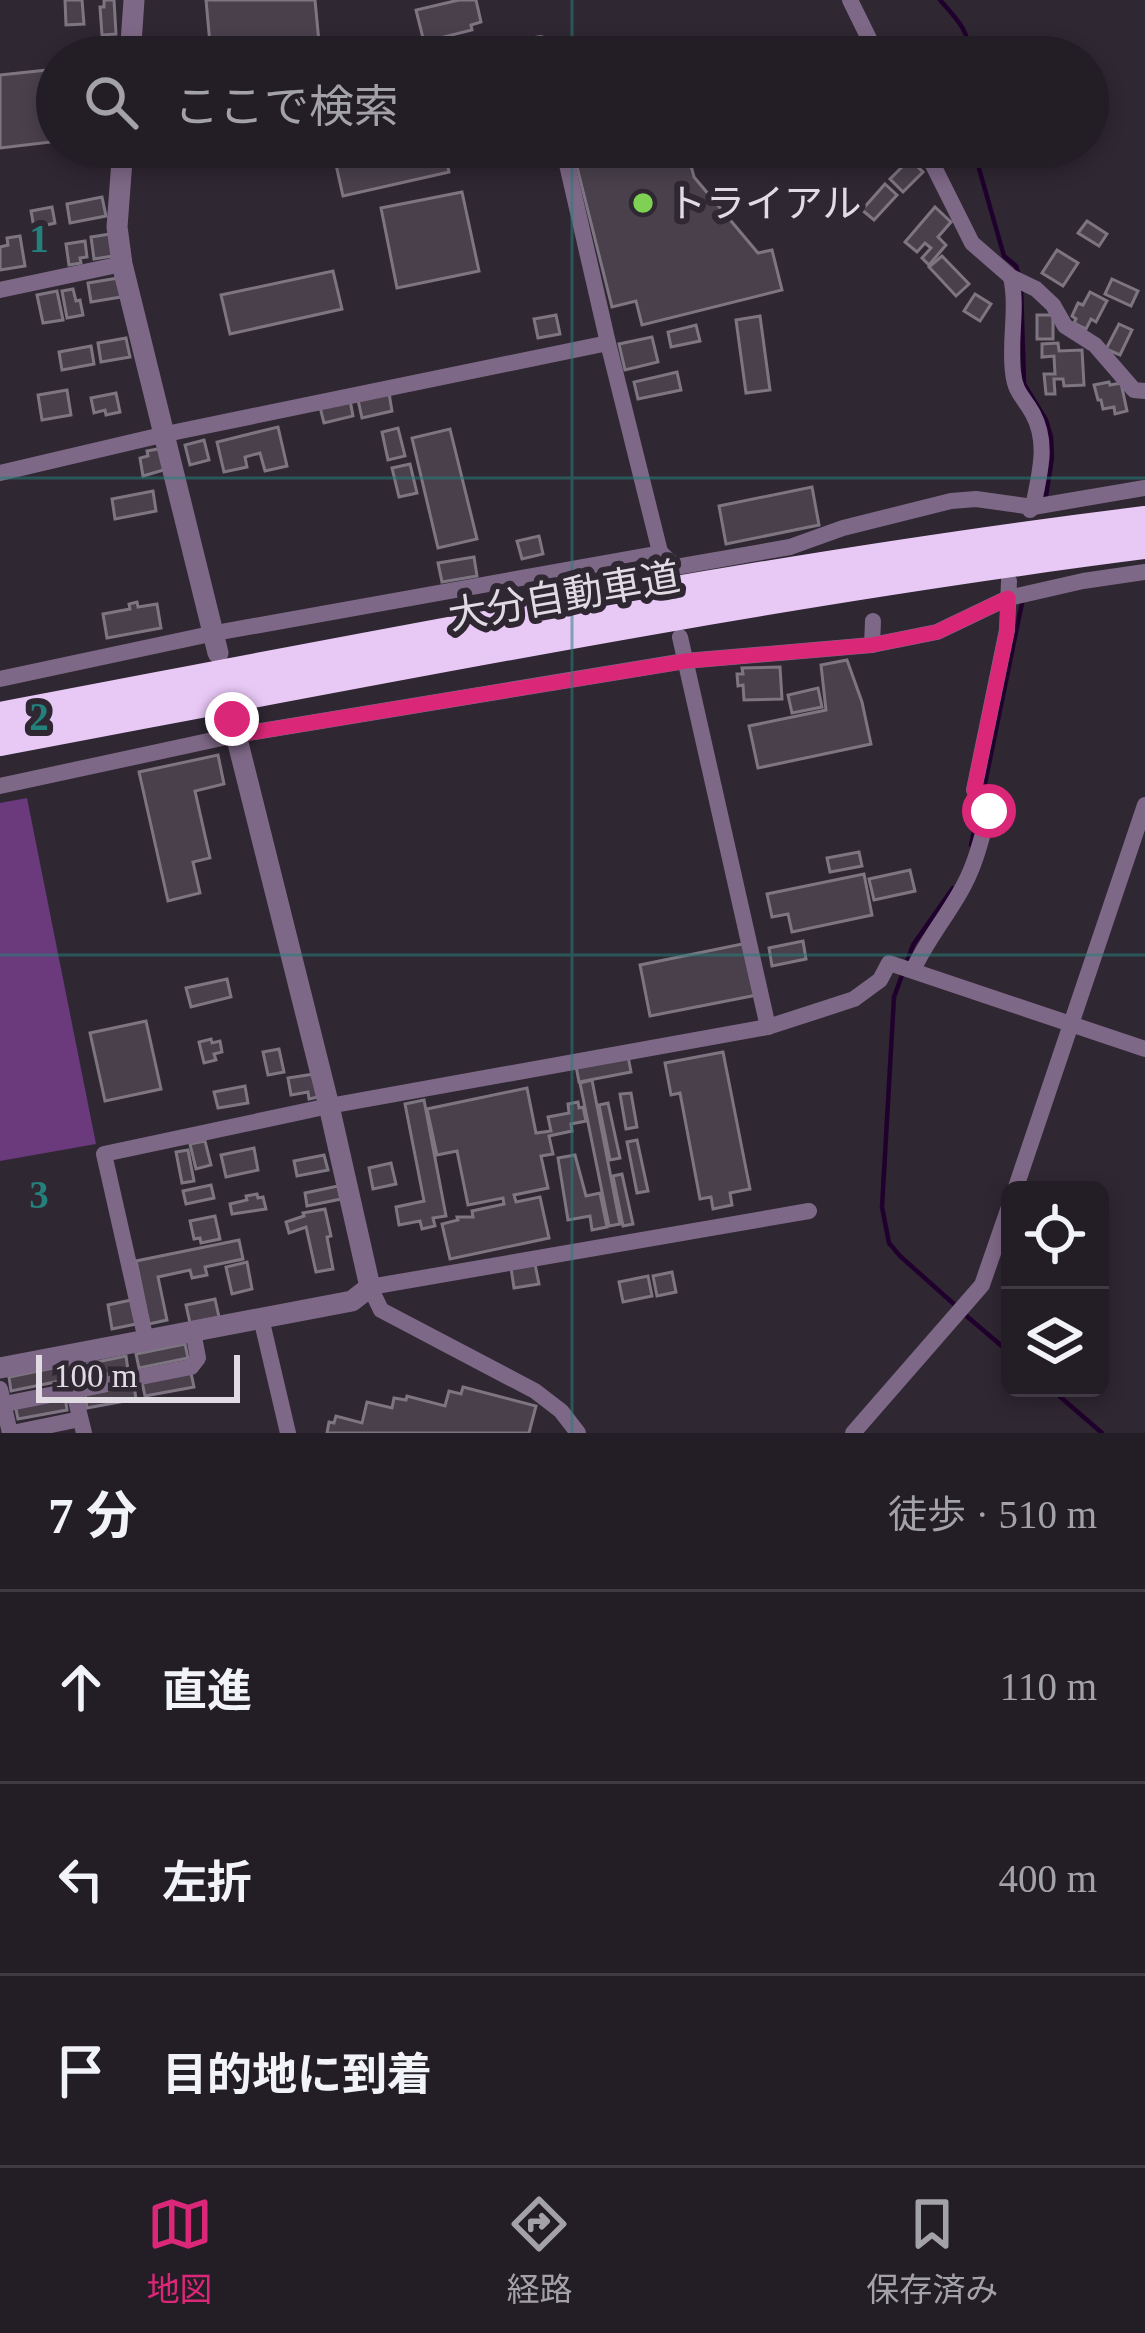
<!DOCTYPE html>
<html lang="ja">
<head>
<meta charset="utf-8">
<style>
  body { margin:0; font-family:"Times New Roman","Noto Sans JP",serif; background:#2b262e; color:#f1f3f6 }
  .controls { position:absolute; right:36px; bottom:36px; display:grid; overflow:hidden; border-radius:18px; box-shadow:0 6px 18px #0003 }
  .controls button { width:108px; height:108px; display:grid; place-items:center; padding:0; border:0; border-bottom:3px solid #403b43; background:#231d26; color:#f1f3f6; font:60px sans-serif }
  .scale { position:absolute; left:36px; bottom:30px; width:204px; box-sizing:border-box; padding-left:12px; border:6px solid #e1dce4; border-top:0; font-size:33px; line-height:42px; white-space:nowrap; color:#e1dce4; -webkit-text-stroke:9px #2f2732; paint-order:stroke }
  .stop { position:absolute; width:36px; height:36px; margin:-27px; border:9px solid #db2777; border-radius:50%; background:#fff }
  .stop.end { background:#db2777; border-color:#fff; box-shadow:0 3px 12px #0008 }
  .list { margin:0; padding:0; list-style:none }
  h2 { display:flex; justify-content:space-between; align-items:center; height:156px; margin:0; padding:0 48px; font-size:51px }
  h2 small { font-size:39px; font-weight:400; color:#a3a2a7 }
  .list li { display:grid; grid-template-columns:78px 1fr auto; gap:36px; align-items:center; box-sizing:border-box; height:192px; padding:0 48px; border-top:3px solid #403b43 }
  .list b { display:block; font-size:45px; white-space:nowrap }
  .list em { font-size:39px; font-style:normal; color:#a3a2a7 }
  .icon { flex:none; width:66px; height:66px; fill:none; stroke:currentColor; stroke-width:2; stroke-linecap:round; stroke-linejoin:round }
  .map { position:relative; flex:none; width:1145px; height:1433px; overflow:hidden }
  .search { position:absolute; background:#231d26; box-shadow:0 6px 18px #0003; left:36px; right:36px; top:36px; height:132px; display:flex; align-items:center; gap:30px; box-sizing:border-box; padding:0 42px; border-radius:66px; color:#a3a2a7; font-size:45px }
  .sheet { height:732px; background:#231d26 }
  nav { display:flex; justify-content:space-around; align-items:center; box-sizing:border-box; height:168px; border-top:3px solid #403b43; background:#231d26; font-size:33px; color:#a3a2a7 }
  nav a { display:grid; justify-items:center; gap:6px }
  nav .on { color:#db2777 }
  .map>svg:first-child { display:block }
  .green { fill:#6b3a7c }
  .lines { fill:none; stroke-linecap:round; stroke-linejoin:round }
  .stream { stroke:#20002c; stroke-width:4.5 }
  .building { fill:#49404c; stroke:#7e7582; stroke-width:3 }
  .minor { stroke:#7e6887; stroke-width:16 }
  .tertiary { stroke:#7e6887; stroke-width:21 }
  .motorway { stroke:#e8c8f5; stroke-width:30 }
  .route { stroke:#db2777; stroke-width:15 }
  .grid { fill:none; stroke:#24807a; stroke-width:3; stroke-opacity:0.55 }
  .poi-dot { fill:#7ed153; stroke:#2f2732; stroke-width:4.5 }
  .labels { text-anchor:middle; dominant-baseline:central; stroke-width:12; stroke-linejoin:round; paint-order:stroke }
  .poi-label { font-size:39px; fill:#e1dce4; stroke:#2f2732; text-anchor:start }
  .street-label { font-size:39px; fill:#e1dce4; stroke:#2f2732 }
  .grid-label { font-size:39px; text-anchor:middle; font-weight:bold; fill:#24807a; stroke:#2f2732; stroke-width:12; stroke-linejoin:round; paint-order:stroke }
</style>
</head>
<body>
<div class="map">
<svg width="1145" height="1433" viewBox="0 0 1145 1433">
  <rect width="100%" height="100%" fill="#2f2732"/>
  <!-- green -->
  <polygon class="green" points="27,798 96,1144 0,1161 0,803"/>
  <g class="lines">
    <!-- stream -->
    <g class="stream">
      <path d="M940 0C956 18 971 32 969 57"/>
      <polyline points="964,147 978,165 1004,256 1016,266 1019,276"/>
      <polyline points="1021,287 1024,384 1046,420 1051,437 1052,458 1045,502"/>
      <polyline points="983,793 1023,598"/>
      <polyline points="971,845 979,810"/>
      <polyline points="953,888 913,945 894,997 882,1207 889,1243 900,1256 955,1305"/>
      <polyline points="963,1313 1010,1353"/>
      <polyline points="1050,1388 1102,1433"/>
    </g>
  </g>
  <!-- building -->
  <g class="building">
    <polygon points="65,0 82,0 84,24 66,25"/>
    <polygon points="104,0 114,0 116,34 102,35 100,7 104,7"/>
    <polygon points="206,0 315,0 320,53 330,52 330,57 221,57 220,43 210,44"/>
    <polygon points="459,0 476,0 481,22 471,25 472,30 424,42 416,10"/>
    <polygon points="57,69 57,132 49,132 51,142 0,148 0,75"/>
    <polygon points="332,147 444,147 449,172 343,196"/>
    <polygon points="572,147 686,147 694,177 758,253 772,250 782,290 642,325 636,301 612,307"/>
    <polygon points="910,159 923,172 903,192 890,179"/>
    <polygon points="885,184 897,195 874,220 862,210"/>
    <polygon points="462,192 479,271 397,288 381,208"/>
    <polygon points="102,197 106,216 70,223 67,204"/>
    <polygon points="52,207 55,223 34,228 31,211"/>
    <polygon points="935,207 951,222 938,237 946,245 929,265 922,258 931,248 925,243 917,252 905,242"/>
    <polygon points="1087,221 1107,234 1099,246 1078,233"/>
    <polygon points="110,234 113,256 94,259 91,237"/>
    <polygon points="20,236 25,266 0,270 0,247 8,245 7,238"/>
    <polygon points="85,241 87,257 80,258 81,263 69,265 66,244"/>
    <polygon points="1057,250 1078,263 1063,286 1042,273"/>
    <polygon points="942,256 969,284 956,296 929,267"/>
    <polygon points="333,271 342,309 230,334 221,295"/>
    <polygon points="118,278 121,297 91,302 88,283"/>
    <polygon points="1112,279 1138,291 1131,306 1105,294"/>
    <polygon points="73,289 76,301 80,300 83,315 67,318 62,291"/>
    <polygon points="57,291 63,320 43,323 37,295"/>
    <polygon points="1090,292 1107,301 1096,322 1091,319 1086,329 1074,323 1076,319 1072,316 1078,303 1083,305"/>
    <polygon points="975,294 991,304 980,321 964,311"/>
    <polygon points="556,315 560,334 538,338 534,319"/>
    <rect x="1037" y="315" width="16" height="24"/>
    <polygon points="760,316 770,390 746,393 736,320"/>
    <polygon points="1119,324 1132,330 1120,355 1106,349"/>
    <polygon points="696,325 700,341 671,347 668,332"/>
    <polygon points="652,337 658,362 625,370 619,344"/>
    <polygon points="126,338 130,357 101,362 98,343"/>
    <polygon points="1058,343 1059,351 1082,350 1084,385 1064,386 1063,379 1054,379 1055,394 1046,394 1044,374 1055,374 1054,356 1042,357 1042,344"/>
    <polygon points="91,346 94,364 62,370 59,352"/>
    <polygon points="677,372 681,390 638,399 634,382"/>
    <polygon points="1109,382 1110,385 1121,383 1127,411 1115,414 1114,407 1103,409 1101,400 1098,400 1094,385"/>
    <polygon points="67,390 71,415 42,420 38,395"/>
    <polygon points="116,393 120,412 106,415 105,410 94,413 91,398"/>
    <polygon points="389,393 392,411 362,418 358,400"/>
    <polygon points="350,400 353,416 324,423 320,407"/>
    <polygon points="278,427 287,466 265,471 260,453 245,457 247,467 224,472 217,442"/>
    <polygon points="398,428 405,456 388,460 382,432"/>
    <polygon points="450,429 477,539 438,548 412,438"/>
    <polygon points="204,440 209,460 190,465 185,445"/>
    <polygon points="163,448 167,469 143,476 140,458 148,456 147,451"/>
    <polygon points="410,464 417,493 399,497 392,468"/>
    <polygon points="812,487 819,525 726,544 719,506"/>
    <polygon points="153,491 156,511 115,519 112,499"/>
    <polygon points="539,536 543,554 522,559 517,541"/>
    <polygon points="474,557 477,576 442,582 438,563"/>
    <polygon points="137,602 138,607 157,604 161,628 107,638 103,614 130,609 129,604"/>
    <polygon points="847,660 862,702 871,744 758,768 749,726 826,710 821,665"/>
    <polygon points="780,667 782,699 744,700 743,685 738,686 737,674 743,674 742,668"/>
    <polygon points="818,688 822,707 792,713 788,695"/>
    <polygon points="218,755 224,784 195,791 210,858 193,862 200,893 168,901 139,772"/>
    <polygon points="859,852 862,866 830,872 827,858"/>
    <polygon points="910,870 915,891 874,900 869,879"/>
    <polygon points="864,874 872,915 792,932 788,914 772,917 767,894"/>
    <polygon points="803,941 806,959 772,966 769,948"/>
    <polygon points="747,943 757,995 650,1016 640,965"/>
    <polygon points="227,979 231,997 191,1007 186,988"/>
    <polygon points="146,1021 161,1089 105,1101 90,1033"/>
    <polygon points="211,1039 212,1043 220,1041 222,1052 214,1054 216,1060 204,1063 199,1042"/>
    <polygon points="279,1049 284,1072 268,1075 263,1052"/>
    <polygon points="723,1052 750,1189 730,1193 732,1205 713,1209 711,1197 700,1199 680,1093 671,1095 665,1063"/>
    <polygon points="628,1056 631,1072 579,1082 576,1066"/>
    <polygon points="314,1074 318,1097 309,1099 308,1092 291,1095 288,1078"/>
    <polygon points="592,1080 620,1224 609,1226 580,1083"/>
    <polygon points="245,1086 248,1103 218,1108 214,1092"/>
    <polygon points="527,1088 536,1133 551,1131 548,1117 569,1113 568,1104 578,1102 579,1108 583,1107 586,1121 571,1124 572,1131 549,1136 553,1154 541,1156 548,1188 514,1195 516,1202 540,1197 549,1238 450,1259 442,1224 458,1220 457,1217 473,1217 472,1211 504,1204 503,1198 468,1205 457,1151 437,1155 427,1109"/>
    <polygon points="631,1093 637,1127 626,1129 620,1094"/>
    <polygon points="424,1100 446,1216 433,1218 435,1226 422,1229 420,1221 399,1225 396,1207 424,1201 405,1104"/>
    <polygon points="608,1103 620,1158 610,1160 599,1105"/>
    <polygon points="637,1140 648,1191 637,1193 627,1142"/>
    <polygon points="205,1141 211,1165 196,1169 190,1144"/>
    <polygon points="254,1148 258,1170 226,1177 221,1155"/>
    <polygon points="188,1150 194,1181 182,1183 176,1152"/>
    <polygon points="324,1155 328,1170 297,1176 294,1161"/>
    <polygon points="575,1155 586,1196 600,1193 607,1227 592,1230 590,1216 568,1220 558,1158"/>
    <polygon points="391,1163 396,1184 373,1189 369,1168"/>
    <polygon points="622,1174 633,1224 623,1226 613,1176"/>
    <polygon points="211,1185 214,1198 186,1204 183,1191"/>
    <polygon points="338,1186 341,1199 307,1206 305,1193"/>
    <polygon points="257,1194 258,1198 263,1197 266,1209 232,1214 230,1204 247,1200 246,1196"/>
    <polygon points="325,1209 331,1236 327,1237 333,1269 316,1272 306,1227 289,1233 286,1222 304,1216 303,1213"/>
    <polygon points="215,1216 220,1239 201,1243 200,1238 194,1239 190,1221"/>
    <polygon points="239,1240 243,1259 205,1267 207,1275 192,1278 190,1270 158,1277 167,1320 149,1324 136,1261"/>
    <polygon points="247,1262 252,1289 232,1294 226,1267"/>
    <polygon points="535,1264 539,1284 514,1288 511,1268"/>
    <polygon points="672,1272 676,1292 657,1296 653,1276"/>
    <polygon points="648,1276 652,1296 623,1302 619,1282"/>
    <polygon points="215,1299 219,1317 190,1323 186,1305"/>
    <polygon points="131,1300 136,1324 112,1329 108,1305"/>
    <polygon points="185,1344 188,1358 139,1368 136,1354"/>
    <polygon points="126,1356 128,1370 79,1380 77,1366"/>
    <polygon points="58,1367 60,1381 11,1391 9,1377"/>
    <polygon points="191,1373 194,1387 145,1396 142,1382"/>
    <polygon points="134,1385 136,1399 87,1408 85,1395"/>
    <polygon points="463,1387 536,1406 529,1433 327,1433 329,1422 334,1423 336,1416 362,1423 367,1402 392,1408 394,1398 406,1400 407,1396 445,1406 449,1391 461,1394"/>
    <polygon points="65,1396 67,1410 18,1419 15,1405"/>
  </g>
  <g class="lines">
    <!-- minor -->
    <g class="minor">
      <polyline points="850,0 878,57"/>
      <polyline points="467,57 540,43 543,57"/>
      <polyline points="563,147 608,343 666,576"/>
      <polyline points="924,147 972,243 1011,277 1036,289 1053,305 1065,326 1095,345 1134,390 1145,391"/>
      <path d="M1011 277C1018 309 1009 340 1013 372 1015 393 1023 396 1033 414 1049 444 1039 475 1033 507L1030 510"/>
      <polyline points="0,290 122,264"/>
      <polyline points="0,473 166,434 608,343"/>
      <polyline points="661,553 676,567 790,547 843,528 951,501 976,499 1033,507 1145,488"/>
      <polyline points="680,637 768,1027"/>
      <polyline points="872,645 873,621"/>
      <polyline points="0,679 215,633 661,553"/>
      <polyline points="0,786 236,735 685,661 872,645 937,632 1008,598 1083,581 1145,572"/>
      <path d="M913 970C926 942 944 920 959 894 975 868 981 840 989 811L974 790 1007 630 1009 581"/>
      <polyline points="1015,1190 1145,805"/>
      <polyline points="261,1318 288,1433"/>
      <polyline points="146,1340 104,1154 329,1106 768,1027 854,999 880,980 889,963 1145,1049"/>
      <polyline points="65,1356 84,1433"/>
      <polyline points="0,1389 10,1433"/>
      <polyline points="0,1405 191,1367 198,1358 193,1331"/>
      <polyline points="12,1433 80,1419"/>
      <polyline points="578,1433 561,1411 535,1391 381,1310 370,1287 809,1211"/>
      <polyline points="853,1433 982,1285 1010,1204"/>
    </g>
    <!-- tertiary -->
    <g class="tertiary">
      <polyline points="130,57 134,0"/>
      <polyline points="123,147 117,227 122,264 218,653"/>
      <polyline points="0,1368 352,1301 370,1287 329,1106 232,719"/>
    </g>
    <!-- motorway -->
    <g class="motorway">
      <path d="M0 717C380 645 760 568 1145 521"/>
      <path d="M0 741C381 669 761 593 1145 544"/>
    </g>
  </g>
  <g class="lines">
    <!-- route -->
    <polyline class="route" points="232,719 236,735 686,661 872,645 937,632 1008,598 1007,631 974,790 989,811"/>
  </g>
  <!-- grid -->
  <path class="grid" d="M572 0V57M572 147V1433M0 478H1145M0 955H1145"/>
  <!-- markers -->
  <circle class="poi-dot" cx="643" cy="203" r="12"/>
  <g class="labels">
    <!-- poi labels -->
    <g class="poi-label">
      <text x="667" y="203">トライアル</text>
    </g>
    <!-- street labels -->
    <g class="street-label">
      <text transform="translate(564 596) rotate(-10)">大分自動車道</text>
    </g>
  </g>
  <g class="grid-label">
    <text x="39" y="252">1</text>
    <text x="39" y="730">2</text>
    <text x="39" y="1208">3</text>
  </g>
</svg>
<div class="controls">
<button><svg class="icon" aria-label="locate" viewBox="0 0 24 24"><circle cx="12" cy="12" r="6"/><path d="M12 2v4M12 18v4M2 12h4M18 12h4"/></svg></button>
<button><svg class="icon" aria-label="layers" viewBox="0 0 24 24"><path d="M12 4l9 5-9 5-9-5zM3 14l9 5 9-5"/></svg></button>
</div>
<div class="scale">100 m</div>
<div class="stop" style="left:989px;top:811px"></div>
<div class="stop end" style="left:232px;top:719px"></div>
<div class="search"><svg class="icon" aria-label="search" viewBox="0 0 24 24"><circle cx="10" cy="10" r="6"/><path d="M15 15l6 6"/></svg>ここで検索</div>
</div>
<section class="sheet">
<h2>7 分<small>徒歩 · 510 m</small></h2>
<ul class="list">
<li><svg class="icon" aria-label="ahead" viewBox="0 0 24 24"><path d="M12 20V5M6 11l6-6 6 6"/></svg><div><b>直進</b></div><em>110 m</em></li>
<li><svg class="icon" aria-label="left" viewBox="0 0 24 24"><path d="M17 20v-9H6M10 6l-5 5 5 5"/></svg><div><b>左折</b></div><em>400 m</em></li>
<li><svg class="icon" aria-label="arrive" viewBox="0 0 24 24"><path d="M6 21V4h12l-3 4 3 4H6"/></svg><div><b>目的地に到着</b></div></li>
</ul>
</section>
<nav>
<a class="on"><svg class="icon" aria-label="map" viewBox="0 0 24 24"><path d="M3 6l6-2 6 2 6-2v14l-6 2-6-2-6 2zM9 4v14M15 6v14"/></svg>地図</a>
<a><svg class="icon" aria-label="directions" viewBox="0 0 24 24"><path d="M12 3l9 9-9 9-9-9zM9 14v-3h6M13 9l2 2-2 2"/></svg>経路</a>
<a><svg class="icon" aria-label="saved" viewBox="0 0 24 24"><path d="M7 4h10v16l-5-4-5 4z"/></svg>保存済み</a>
</nav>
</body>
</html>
